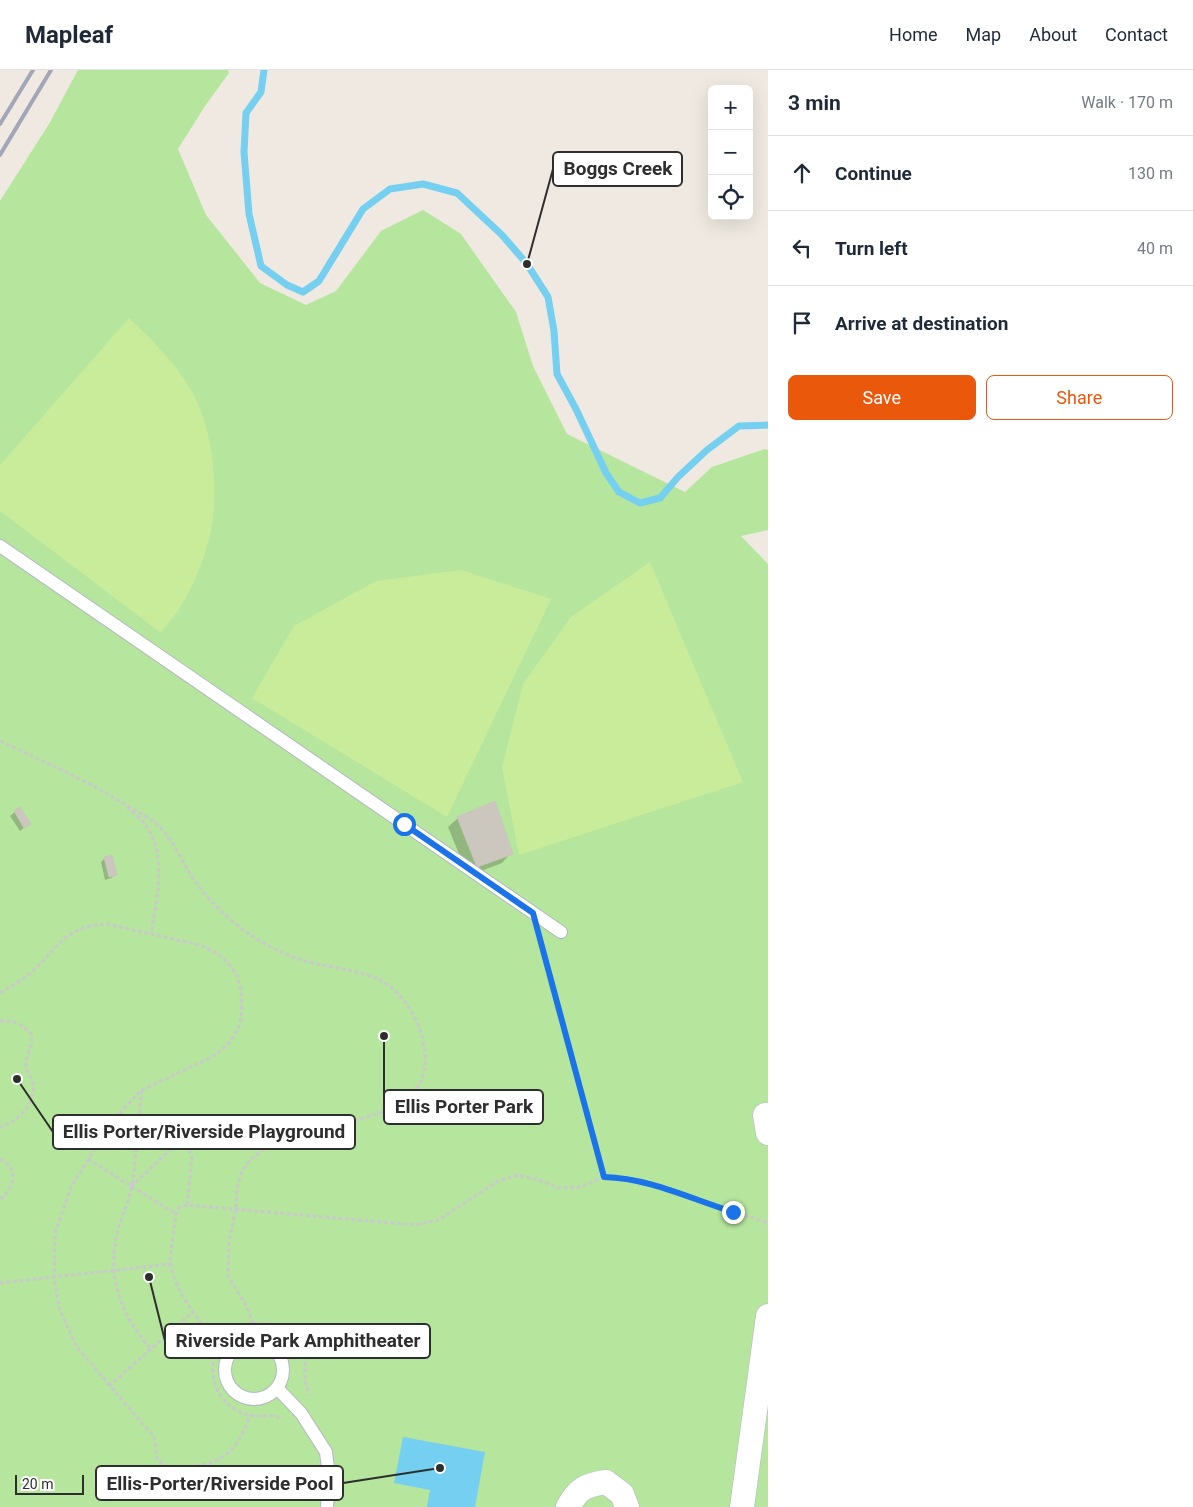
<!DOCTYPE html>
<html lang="en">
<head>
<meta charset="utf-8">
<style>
  body { margin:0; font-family:Roboto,sans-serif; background:#f6f6f7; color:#1f2937 }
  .controls { position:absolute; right:15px; top:15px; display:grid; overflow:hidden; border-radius:8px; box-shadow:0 5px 20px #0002 }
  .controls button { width:45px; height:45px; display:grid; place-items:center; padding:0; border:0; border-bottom:1px solid #e0e1e3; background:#fff; color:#1f2937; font:25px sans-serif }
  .scale { position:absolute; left:15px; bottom:12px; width:69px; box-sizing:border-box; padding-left:5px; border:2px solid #2e2e2e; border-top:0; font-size:14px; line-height:18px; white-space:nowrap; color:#2e2e2e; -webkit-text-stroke:4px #fff; paint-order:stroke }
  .stop { position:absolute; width:15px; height:15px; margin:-11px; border:4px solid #1a73e8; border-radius:50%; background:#fff }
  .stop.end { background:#1a73e8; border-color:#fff; box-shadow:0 1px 5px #0008 }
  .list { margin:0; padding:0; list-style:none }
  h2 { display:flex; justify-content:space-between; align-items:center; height:65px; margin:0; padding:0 20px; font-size:21px }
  h2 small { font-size:16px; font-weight:400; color:#747a83 }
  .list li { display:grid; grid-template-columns:32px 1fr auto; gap:15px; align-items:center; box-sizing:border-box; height:75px; padding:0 20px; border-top:1px solid #e0e1e3 }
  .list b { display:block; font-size:19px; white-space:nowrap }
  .list em { font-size:16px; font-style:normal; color:#747a83 }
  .actions { display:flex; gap:10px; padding:15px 20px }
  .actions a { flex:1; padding:11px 0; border:1px solid #ea580c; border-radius:8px; text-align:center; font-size:18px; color:#ea580c }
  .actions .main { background:#ea580c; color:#fff }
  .icon { flex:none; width:28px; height:28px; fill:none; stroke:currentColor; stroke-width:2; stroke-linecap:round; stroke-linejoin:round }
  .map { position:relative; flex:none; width:768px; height:1437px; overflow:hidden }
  header { display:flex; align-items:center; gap:30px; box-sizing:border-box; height:70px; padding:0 25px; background:#fff; border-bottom:1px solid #e0e1e3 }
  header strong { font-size:24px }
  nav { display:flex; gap:28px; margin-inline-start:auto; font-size:18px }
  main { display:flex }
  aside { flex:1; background:#fff }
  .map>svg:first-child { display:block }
  .green { fill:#b6e59e }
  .pitch { fill:#c9ec9a }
  .water { fill:#75cff0 }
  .shadow { fill:#0003 }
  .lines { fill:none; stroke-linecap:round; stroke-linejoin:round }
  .stream { stroke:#75cff0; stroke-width:7 }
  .building { fill:#cbc7bf; stroke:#cbc5ba }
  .lane-casing { stroke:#b4b7c1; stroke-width:14 }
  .street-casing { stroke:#b4b7c1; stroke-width:25 }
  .path { stroke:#c9c9c9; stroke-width:3; stroke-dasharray:4 2.5; stroke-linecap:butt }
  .lane { stroke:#fff; stroke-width:12 }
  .street { stroke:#fff; stroke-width:24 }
  .rail { stroke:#a3a6b8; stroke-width:4 }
  .route { stroke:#1a73e8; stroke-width:6 }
  .leader { fill:none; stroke:#2e2e2e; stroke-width:2 }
  .callout-dot { fill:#2e2e2e; stroke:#fff; stroke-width:2 }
  .callout { fill:#fff; stroke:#2e2e2e; stroke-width:2 }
  .callout-label { font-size:19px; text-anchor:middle; font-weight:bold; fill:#2e2e2e }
</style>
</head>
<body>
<header>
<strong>Mapleaf</strong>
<nav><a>Home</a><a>Map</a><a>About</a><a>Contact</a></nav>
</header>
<main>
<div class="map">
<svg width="768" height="1437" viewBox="0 0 768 1437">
  <rect width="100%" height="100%" fill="#efe9e1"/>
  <!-- green -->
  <polygon class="green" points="78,0 228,0 229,3 205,36 178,79 206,145 260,213 306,235 336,221 381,161 423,140 461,164 516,242 533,296 567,364 685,422 712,397 765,379 768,380 768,460 741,466 768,494 768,1437 0,1437 0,131 49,54"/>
  <!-- pitch -->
  <g class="pitch">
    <path d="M129 248C152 270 175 292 191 320 213 357 220 423 210 465 205 487 196 509 185 529 179 541 169 552 161 563L0 441V395Z"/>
    <polygon points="650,492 743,712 519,785 502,697 523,614 571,547"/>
    <polygon points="461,500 551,529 447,747 252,628 294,556 376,511"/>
  </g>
  <!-- water -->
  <polygon class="water" points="403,1367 485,1382 475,1437 427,1437 430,1420 394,1413"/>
  <!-- shadow -->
  <g class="shadow">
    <polygon points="20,738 29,754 20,761 10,746"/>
    <polygon points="458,748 511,783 502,793 468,806 448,757"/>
    <polygon points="105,788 116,804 111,808 105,810 101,792"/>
  </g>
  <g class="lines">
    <!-- stream -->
    <polyline class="stream" points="264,0 261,22 246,43 244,82 249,144 261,196 287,215 303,222 319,211 363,139 390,119 423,114 457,123 502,165 527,194 548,227 554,261 557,304 576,339 606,403 619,422 640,433 660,428 678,407 707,380 739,356 768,355"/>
  </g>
  <!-- building -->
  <g class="building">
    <polygon points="495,731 513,784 477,797 457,747"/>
    <polygon points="20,737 31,754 24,758 14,741"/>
    <polygon points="112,785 117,805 109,807 104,787"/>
  </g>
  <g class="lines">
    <defs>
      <g id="lane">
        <polyline points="0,476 561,862"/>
        <circle cx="254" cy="1300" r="29"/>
        <polyline points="278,1319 301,1343 326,1382 329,1406 327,1437"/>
      </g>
      <g id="street">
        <polyline points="765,1045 768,1063"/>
        <path d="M568 1437C578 1419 585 1415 606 1412L622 1424 627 1437"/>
        <polyline points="742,1437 768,1246"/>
      </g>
    </defs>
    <!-- lane casing -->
    <use href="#lane" class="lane-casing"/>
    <!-- street casing -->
    <use href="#street" class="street-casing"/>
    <!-- path -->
    <g class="path">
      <path d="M0 671C45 692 90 712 131 738 141 744 152 749 160 757 176 774 183 795 197 814 209 831 226 846 242 859 260 872 278 882 299 889 323 897 349 898 373 907 403 918 423 954 425 984 427 1013 413 1027 389 1040L265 1079 251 1089 242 1101 237 1118 236 1138 229 1171 228 1206 247 1237 253 1253"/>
      <path d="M127 737C132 742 139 747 144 753 168 784 157 827 151 863"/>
      <polyline points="540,869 604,1107"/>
      <path d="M0 923C9 917 19 912 27 906 57 881 62 856 107 854L200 875 217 883 229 894 237 906 241 921 242 941 239 957 233 967 225 977 210 988 142 1020 123 1039 105 1063 72 1115 55 1163 54 1208 59 1238 76 1276 154 1367 157 1389 169 1399C213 1396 235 1391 250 1345"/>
      <path d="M0 951C13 950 24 955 32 965 33 976 26 985 26 995 26 1001 30 1005 32 1010 38 1031 19 1052 0 1057"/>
      <path d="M142 1020C138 1052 137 1084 132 1115 129 1131 122 1145 118 1159 106 1206 120 1244 151 1279"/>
      <path d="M0 1089C21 1100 13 1117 0 1130"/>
      <polyline points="88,1089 176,1144"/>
      <polyline points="131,1117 173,1077 186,1074 192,1086 187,1135 416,1155 438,1150 498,1111 518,1105 539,1110 559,1118 580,1117 604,1107 622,1108 672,1121 768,1153"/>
      <path d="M187 1135 180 1137 176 1144C175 1156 169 1184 171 1195 174 1219 202 1258 220 1274"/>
      <polyline points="0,1213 171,1194"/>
      <polyline points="109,1316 194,1241"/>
      <path d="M280 1348C272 1344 267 1346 258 1346 248 1346 238 1342 230 1336 220 1328 214 1316 213 1303 208 1252 275 1234 301 1277 308 1289 304 1299 305 1311 306 1316 308 1321 310 1325"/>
    </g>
    <!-- lane -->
    <use href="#lane" class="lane"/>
    <!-- street -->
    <use href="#street" class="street"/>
    <!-- rail -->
    <g class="rail">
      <polyline points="0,54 33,0"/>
      <polyline points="0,85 51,0"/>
    </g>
  </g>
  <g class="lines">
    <!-- route -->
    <path class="route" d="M404 754 533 843 604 1107C649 1108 691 1129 733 1142"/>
  </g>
  <!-- callouts -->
  <path class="leader" d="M527 194L553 99M384 966L384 1037M17 1009L53 1062M149 1207L165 1271M440 1398L343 1413"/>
  <g class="callout-dot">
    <circle cx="527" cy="194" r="5"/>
    <circle cx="384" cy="966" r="5"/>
    <circle cx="17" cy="1009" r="5"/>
    <circle cx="149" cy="1207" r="5"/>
    <circle cx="440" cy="1398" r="5"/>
  </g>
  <g class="callout">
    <rect x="553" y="82" width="129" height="34" rx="5"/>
    <rect x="384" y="1020" width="159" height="34" rx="5"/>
    <rect x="53" y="1045" width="302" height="34" rx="5"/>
    <rect x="165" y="1254" width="265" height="34" rx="5"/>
    <rect x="96" y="1396" width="247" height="34" rx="5"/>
  </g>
  <g class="callout-label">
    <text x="618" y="105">Boggs Creek</text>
    <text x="464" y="1043">Ellis Porter Park</text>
    <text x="204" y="1068">Ellis Porter/Riverside Playground</text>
    <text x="298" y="1277">Riverside Park Amphitheater</text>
    <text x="220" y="1420">Ellis-Porter/Riverside Pool</text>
  </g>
</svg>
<div class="controls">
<button>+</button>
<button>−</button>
<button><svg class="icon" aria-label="locate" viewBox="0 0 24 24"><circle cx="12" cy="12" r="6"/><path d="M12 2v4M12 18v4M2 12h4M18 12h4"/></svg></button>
</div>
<div class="scale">20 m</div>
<div class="stop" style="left:404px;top:754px"></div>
<div class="stop end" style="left:733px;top:1142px"></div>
</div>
<aside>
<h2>3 min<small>Walk · 170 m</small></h2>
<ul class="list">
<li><svg class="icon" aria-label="ahead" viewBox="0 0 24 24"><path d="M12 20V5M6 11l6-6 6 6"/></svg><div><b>Continue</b></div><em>130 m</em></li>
<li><svg class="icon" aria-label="left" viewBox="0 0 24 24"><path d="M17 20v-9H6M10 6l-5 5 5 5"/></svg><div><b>Turn left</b></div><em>40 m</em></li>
<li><svg class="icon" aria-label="arrive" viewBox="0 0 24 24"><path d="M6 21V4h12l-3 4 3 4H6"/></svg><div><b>Arrive at destination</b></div></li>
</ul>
<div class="actions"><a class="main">Save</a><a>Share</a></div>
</aside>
</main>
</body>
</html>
